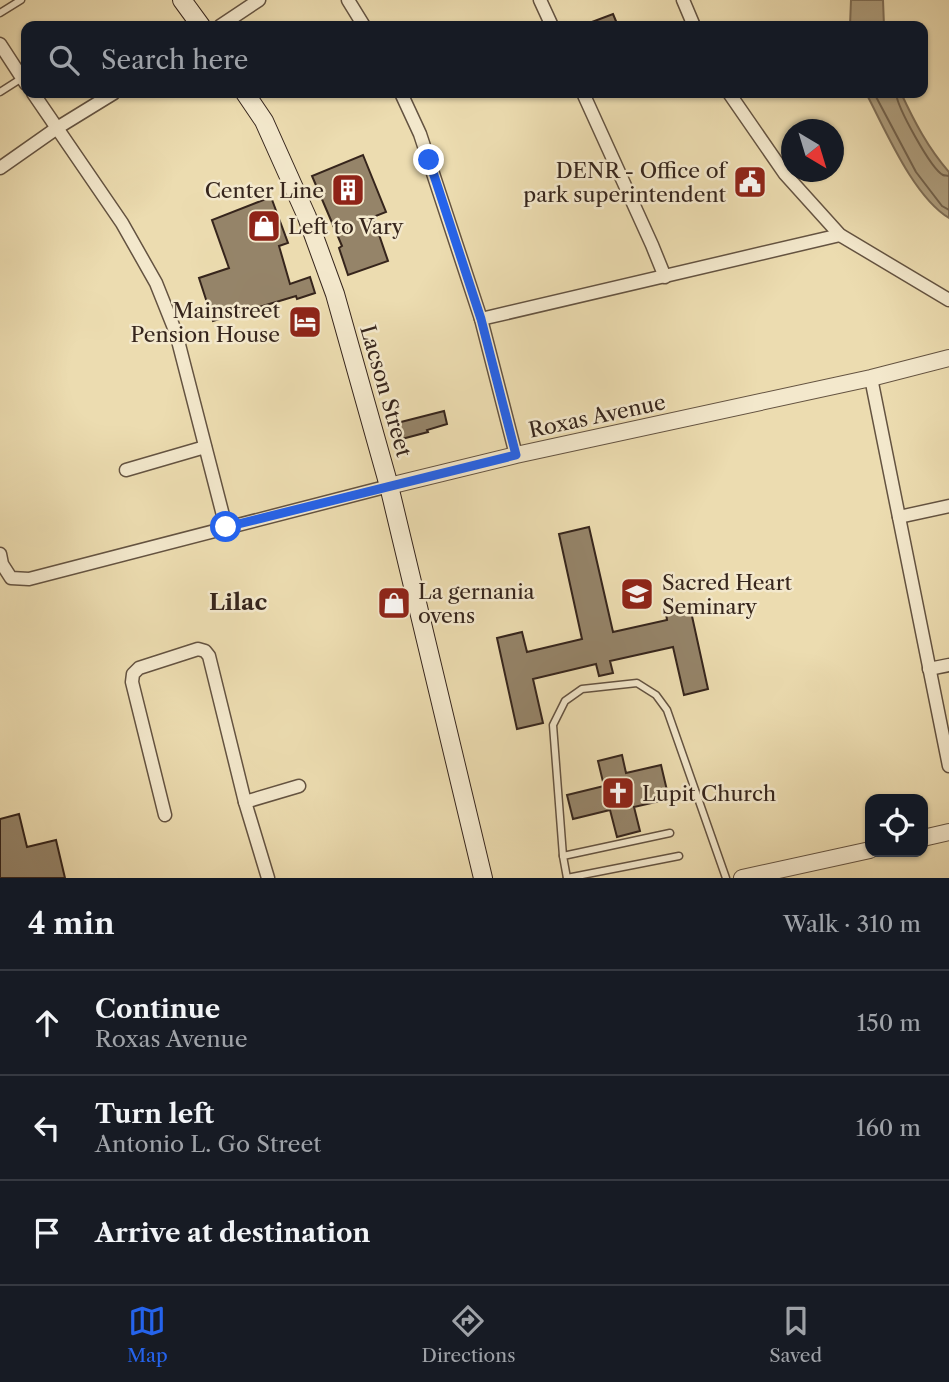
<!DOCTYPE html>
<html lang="en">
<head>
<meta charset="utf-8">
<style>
  body { margin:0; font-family:"Libre Caslon Text",serif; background:#242831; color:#f1f3f6 }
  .controls { position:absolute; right:21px; bottom:21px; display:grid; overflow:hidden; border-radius:14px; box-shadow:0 2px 5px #0004 }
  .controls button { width:63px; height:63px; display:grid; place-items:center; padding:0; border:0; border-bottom:2px solid #363941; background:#171b24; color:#f1f3f6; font:35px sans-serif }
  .compass { position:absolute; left:781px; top:119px; width:63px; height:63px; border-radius:50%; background:#171b24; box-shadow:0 2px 5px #0004; rotate:142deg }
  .stop { position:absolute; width:21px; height:21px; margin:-16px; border:5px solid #2563eb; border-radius:50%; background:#fff }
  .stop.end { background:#2563eb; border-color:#fff; box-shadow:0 2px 7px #0008 }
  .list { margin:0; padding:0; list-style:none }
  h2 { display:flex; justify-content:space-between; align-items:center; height:91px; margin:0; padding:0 28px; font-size:30px }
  h2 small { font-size:23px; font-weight:400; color:#9ea1a6 }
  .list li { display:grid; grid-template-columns:46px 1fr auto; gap:21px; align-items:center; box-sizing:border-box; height:105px; padding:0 28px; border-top:2px solid #363941 }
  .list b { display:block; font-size:26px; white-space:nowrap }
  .list p { margin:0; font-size:23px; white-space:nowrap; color:#9ea1a6 }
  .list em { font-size:23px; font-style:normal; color:#9ea1a6 }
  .icon { flex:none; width:38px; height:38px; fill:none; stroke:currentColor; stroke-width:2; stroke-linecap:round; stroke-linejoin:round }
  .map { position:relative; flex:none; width:949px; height:878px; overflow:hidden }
  .search { position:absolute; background:#171b24; box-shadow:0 2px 5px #0004; left:21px; right:21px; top:21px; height:77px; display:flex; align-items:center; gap:18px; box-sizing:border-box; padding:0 24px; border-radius:14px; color:#9ea1a6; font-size:26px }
  .sheet { height:406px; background:#171b24 }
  nav { display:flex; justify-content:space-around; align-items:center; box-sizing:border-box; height:98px; border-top:2px solid #363941; background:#171b24; font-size:19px; color:#9ea1a6 }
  nav a { display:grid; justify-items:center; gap:4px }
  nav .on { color:#2563eb }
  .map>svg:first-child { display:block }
  .water { fill:#ae9e7e; stroke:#7e6e57; stroke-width:2 }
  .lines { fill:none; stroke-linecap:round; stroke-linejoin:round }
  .shore { stroke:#72624d; stroke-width:2 }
  .building { fill:#958469; stroke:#36251c; stroke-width:2 }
  .service-casing { stroke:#645341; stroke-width:9 }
  .minor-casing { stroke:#645341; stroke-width:15 }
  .tertiary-casing { stroke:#645341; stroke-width:18 }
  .secondary-casing { stroke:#36251c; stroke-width:20 }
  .service { stroke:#f3e8cc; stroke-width:6 }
  .minor { stroke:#f3e8cc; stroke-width:12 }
  .tertiary { stroke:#f3e8cc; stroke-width:16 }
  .secondary { stroke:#f3e8cc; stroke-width:18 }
  .route { stroke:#2563eb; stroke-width:9 }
  .labels { text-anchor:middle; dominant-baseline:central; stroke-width:5; stroke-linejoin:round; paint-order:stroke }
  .poi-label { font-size:21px; fill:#36251c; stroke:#f3e8cc; text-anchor:start }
  .street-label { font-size:21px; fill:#36251c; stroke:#f3e8cc }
  .neighbourhood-label { font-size:23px; font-weight:bold; fill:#36251c; stroke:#f3e8cc }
</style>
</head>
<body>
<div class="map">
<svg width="949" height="878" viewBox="0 0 949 878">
  <rect width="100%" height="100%" fill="#ecdcb0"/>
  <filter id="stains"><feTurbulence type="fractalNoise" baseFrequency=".00286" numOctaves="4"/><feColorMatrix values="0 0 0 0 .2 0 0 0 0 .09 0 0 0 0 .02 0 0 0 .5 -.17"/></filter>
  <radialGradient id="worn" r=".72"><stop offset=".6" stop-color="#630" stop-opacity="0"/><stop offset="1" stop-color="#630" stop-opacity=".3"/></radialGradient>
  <!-- water -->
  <g class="water">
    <polygon points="851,0 883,0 884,26 850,26"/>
    <path d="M866 93H901C914 121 928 148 949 172V218C913 196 886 131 866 93Z"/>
  </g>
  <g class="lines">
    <!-- shore -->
    <g class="shore">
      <polyline points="874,93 916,172 942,206 949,210"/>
      <path d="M896 93C897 107 931 169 943 175 945 176 947 175 949 176"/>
    </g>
  </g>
  <!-- building -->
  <g class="building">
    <polygon points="613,14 618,26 585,26 584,25"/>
    <polygon points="363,155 386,212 373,217 388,261 348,275 339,248 342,246 312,176"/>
    <polygon points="271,197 288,243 279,246 290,284 310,277 315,293 297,299 296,296 213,321 199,278 229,268 212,220"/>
    <polygon points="444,411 447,424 427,430 428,432 398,440 393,424"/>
    <polygon points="589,527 613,632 667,620 666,613 690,607 708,689 684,695 673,647 610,661 613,673 599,676 596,664 533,679 543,723 517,729 497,638 522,632 527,652 582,639 559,534"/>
    <polygon points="622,755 626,773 661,765 669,799 634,807 640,831 617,837 610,810 573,819 567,795 604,786 598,761"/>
    <polygon points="19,814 27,847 56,840 65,878 0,878 0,819"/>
  </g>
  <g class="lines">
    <defs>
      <g id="service">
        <polyline points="0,13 21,0"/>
        <polyline points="0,92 22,78"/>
        <polyline points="563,856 553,725 565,701 582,689 637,683 656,695 667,710 726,878"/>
        <polyline points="567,878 563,856 670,833"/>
        <polyline points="567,878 679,856"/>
      </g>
      <g id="minor">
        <polyline points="348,0 364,26"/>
        <polyline points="540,0 552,26"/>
        <polyline points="683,0 694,26"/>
        <polyline points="220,26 259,0"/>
        <polyline points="0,44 26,84"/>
        <polyline points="33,93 122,223 156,283 176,333 226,527"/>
        <polyline points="401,93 420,134 481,319 516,455"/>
        <polyline points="583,93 652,245 665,277"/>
        <polyline points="729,93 785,174 840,235 949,300"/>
        <polyline points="0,168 57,128 114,93"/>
        <polyline points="481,319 840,235"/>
        <polyline points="871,378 949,766"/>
        <polyline points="126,470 205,447"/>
        <polyline points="899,517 949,506"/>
        <polyline points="0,554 2,564 11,578 29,579 389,486"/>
        <polyline points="929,669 949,665"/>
        <polyline points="245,802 299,786"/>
        <polyline points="165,815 132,682 133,674 139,668 198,649 205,651 209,656 245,802 268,878"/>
      </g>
      <g id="tertiary">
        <polyline points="389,486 516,455 871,378 949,358"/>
        <polyline points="923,838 949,832"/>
        <polyline points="742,878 870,850"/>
      </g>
      <g id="secondary">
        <polyline points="182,0 201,26"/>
        <polyline points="245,93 264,121 307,217 335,294 389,486 483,878"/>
      </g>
    </defs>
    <!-- service casing -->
    <use href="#service" class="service-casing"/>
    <!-- minor casing -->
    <use href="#minor" class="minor-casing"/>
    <!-- tertiary casing -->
    <use href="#tertiary" class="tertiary-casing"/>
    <!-- secondary casing -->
    <use href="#secondary" class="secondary-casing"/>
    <!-- service -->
    <use href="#service" class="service"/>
    <!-- minor -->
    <use href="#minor" class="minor"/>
    <!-- tertiary -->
    <use href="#tertiary" class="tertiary"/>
    <!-- secondary -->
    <use href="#secondary" class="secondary"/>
  </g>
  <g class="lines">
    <!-- route -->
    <polyline class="route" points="226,527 516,455 481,319 429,160"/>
  </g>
  <!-- icons -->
  <defs>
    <symbol id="civic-square" viewBox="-11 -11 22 22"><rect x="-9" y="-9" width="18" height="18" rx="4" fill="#8f2418" stroke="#f3e8cc"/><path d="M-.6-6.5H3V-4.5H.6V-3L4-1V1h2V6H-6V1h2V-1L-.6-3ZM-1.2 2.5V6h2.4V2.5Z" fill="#fff"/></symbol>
    <symbol id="building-square" viewBox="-11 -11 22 22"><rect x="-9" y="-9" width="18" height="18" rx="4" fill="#8f2418" stroke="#f3e8cc"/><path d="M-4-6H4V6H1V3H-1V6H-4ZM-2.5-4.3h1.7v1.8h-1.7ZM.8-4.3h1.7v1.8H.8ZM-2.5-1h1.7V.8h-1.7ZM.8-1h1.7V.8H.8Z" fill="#fff"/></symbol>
    <symbol id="shop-square" viewBox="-11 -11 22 22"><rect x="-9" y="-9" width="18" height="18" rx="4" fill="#8f2418" stroke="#f3e8cc"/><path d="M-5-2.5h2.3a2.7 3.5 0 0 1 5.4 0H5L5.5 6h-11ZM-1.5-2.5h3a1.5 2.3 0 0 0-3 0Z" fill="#fff"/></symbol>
    <symbol id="hotel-square" viewBox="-11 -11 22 22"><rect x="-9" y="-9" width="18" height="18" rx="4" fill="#8f2418" stroke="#f3e8cc"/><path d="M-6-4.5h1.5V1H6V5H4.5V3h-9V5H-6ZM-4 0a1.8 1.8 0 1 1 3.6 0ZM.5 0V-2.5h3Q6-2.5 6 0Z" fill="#fff"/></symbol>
    <symbol id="university-square" viewBox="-11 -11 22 22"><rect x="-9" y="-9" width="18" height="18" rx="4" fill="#8f2418" stroke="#f3e8cc"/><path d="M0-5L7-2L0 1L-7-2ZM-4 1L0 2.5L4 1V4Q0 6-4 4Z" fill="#fff"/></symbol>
    <symbol id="church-square" viewBox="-11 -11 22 22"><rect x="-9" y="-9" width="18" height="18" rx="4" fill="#8f2418" stroke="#f3e8cc"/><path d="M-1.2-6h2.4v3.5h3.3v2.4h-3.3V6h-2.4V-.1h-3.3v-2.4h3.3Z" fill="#fff"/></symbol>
  </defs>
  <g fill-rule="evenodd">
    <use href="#civic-square" x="731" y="163" width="38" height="38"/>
    <use href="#building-square" x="329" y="171" width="38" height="38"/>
    <use href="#shop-square" x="245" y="207" width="38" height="38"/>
    <use href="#hotel-square" x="286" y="303" width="38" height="38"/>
    <use href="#university-square" x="618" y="575" width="38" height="38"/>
    <use href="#shop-square" x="375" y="584" width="38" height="38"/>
    <use href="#church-square" x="599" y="774" width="38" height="38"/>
  </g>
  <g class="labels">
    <!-- poi labels -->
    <g class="poi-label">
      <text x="726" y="170" text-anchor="end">DENR - Office of<tspan x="726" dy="24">park superintendent</tspan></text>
      <text x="324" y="190" text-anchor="end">Center Line</text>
      <text x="288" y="226">Left to Vary</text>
      <text x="280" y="310" text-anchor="end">Mainstreet<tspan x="280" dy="24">Pension House</tspan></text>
      <text x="662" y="582">Sacred Heart<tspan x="662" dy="24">Seminary</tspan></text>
      <text x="418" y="591">La gernania<tspan x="418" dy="24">ovens</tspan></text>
      <text x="642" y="793">Lupit Church</text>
    </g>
    <!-- street labels -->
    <g class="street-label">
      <text transform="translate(386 391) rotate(74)">Lacson Street</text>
      <text transform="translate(597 416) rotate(-12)">Roxas Avenue</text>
    </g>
    <!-- neighbourhood labels -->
    <g class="neighbourhood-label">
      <text x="238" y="602">Lilac</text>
    </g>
  </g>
  <rect width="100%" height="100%" filter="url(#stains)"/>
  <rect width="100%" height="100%" fill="url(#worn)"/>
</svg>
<div class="controls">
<button><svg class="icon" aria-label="locate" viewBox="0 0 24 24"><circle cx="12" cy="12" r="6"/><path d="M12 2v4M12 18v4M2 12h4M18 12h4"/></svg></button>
</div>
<svg class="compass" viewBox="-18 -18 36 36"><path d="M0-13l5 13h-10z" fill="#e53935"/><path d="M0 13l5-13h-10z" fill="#9ea1a6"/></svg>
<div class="stop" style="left:226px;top:527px"></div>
<div class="stop end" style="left:429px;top:160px"></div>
<div class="search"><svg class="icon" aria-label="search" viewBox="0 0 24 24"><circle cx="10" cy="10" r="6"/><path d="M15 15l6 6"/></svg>Search here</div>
</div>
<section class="sheet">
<h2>4 min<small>Walk · 310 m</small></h2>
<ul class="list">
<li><svg class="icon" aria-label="ahead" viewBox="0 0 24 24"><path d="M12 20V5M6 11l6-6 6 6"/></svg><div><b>Continue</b><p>Roxas Avenue</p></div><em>150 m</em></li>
<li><svg class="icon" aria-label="left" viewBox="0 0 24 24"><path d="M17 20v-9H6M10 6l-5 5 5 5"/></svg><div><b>Turn left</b><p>Antonio L. Go Street</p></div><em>160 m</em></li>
<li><svg class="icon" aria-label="arrive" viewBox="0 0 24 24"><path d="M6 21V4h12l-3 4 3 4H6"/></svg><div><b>Arrive at destination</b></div></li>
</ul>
</section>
<nav>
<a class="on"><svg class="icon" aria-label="map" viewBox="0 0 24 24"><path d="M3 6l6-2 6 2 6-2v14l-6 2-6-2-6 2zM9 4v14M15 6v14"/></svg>Map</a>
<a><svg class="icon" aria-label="directions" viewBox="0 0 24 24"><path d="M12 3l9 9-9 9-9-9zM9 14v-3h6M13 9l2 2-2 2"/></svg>Directions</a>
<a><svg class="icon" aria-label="saved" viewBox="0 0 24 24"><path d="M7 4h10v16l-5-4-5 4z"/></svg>Saved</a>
</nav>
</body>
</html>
